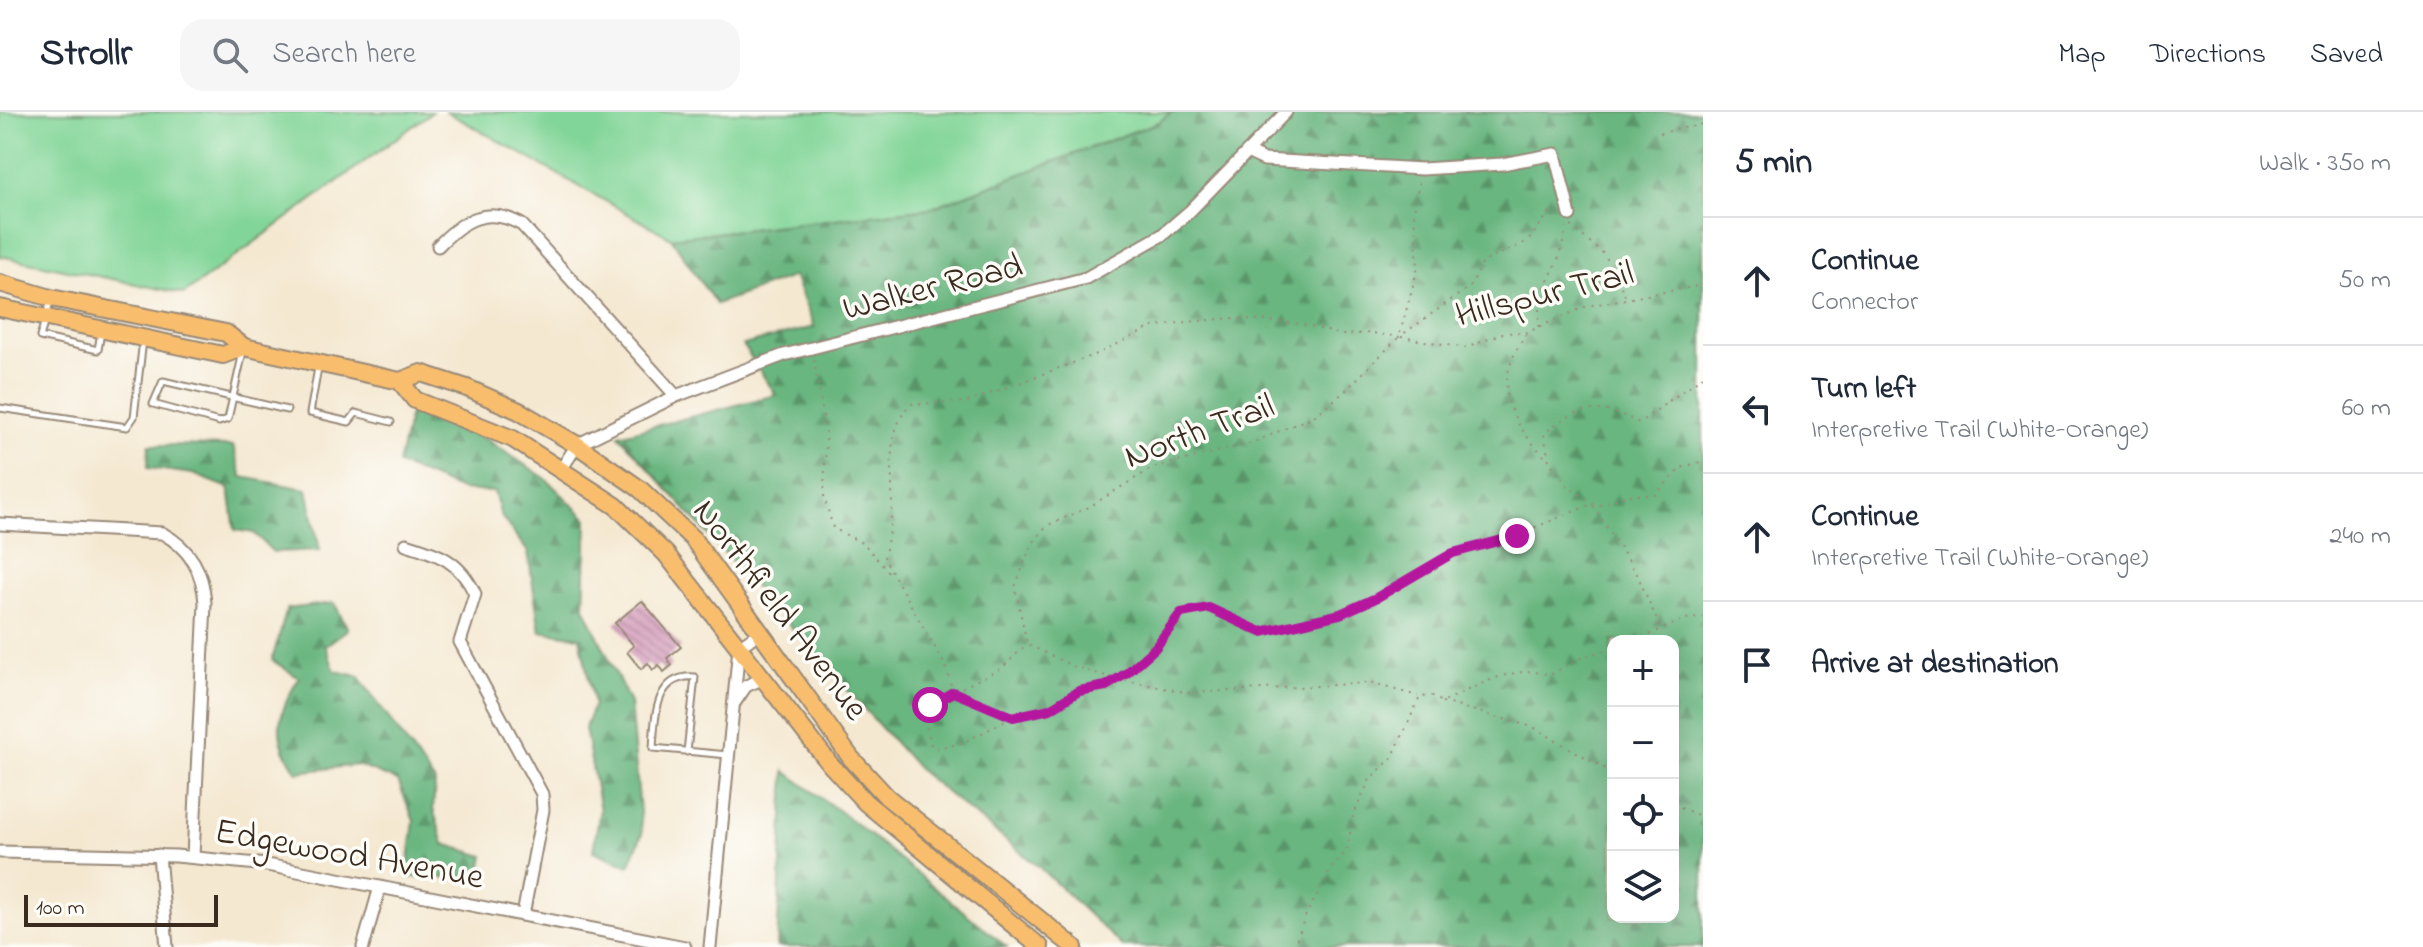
<!DOCTYPE html>
<html lang="en">
<head>
<meta charset="utf-8">
<style>
  body { margin:0; font-family:"Indie Flower",sans-serif; background:#f6f6f7; color:#1f2937 }
  .controls { position:absolute; right:24px; bottom:24px; display:grid; overflow:hidden; border-radius:16px; box-shadow:0 8px 32px #0002 }
  .controls button { width:72px; height:72px; display:grid; place-items:center; padding:0; border:0; border-bottom:2px solid #e0e1e3; background:#fff; color:#1f2937; font:40px sans-serif }
  .scale { position:absolute; left:24px; bottom:20px; width:194px; box-sizing:border-box; padding-left:8px; border:4px solid #3b2a1e; border-top:0; font-size:22px; line-height:28px; white-space:nowrap; color:#3b2a1e; -webkit-text-stroke:6px #fdfcf7; paint-order:stroke }
  .stop { position:absolute; width:24px; height:24px; margin:-18px; border:6px solid #b5179e; border-radius:50%; background:#fff }
  .stop.end { background:#b5179e; border-color:#fff; box-shadow:0 2px 8px #0008 }
  .list { margin:0; padding:0; list-style:none }
  h2 { display:flex; justify-content:space-between; align-items:center; height:104px; margin:0; padding:0 32px; font-size:34px }
  h2 small { font-size:26px; font-weight:400; color:#747a83 }
  .list li { display:grid; grid-template-columns:52px 1fr auto; gap:24px; align-items:center; box-sizing:border-box; height:128px; padding:0 32px; border-top:2px solid #e0e1e3 }
  .list b { display:block; font-size:30px; white-space:nowrap }
  .list p { margin:0; font-size:26px; white-space:nowrap; color:#747a83 }
  .list em { font-size:26px; font-style:normal; color:#747a83 }
  .icon { flex:none; width:44px; height:44px; fill:none; stroke:currentColor; stroke-width:2; stroke-linecap:round; stroke-linejoin:round }
  .map { position:relative; flex:none; width:1703px; height:835px; overflow:hidden }
  header { display:flex; align-items:center; gap:48px; box-sizing:border-box; height:112px; padding:0 40px; background:#fff; border-bottom:2px solid #e0e1e3 }
  header strong { font-size:38px }
  nav { display:flex; gap:44px; margin-inline-start:auto; font-size:28px }
  .search { width:560px; height:72px; background:#f6f6f7; display:flex; align-items:center; gap:20px; box-sizing:border-box; padding:0 28px; border-radius:24px; color:#747a83; font-size:30px }
  main { display:flex }
  aside { flex:1; background:#fff }
  .map>svg:first-child { display:block }
  .grass { fill:#82d598; stroke:#5e805b; stroke-width:2 }
  .forest { fill:url(#forest-firs); stroke:#52704f; stroke-width:2; fill-rule:evenodd }
  .building { fill:url(#building-back-hatch) }
  .lines { fill:none; stroke-linecap:round; stroke-linejoin:round }
  .lane-casing { stroke:#988978; stroke-width:9 }
  .street-casing { stroke:#988978; stroke-width:15 }
  .primary-casing { stroke:#988978; stroke-width:20 }
  .path { stroke:#988978; stroke-width:2; stroke-dasharray:2 6; stroke-linecap:butt }
  .lane { stroke:#fff; stroke-width:5 }
  .street { stroke:#fff; stroke-width:11 }
  .primary { stroke:#f9be6d; stroke-width:16 }
  .route { stroke:#b5179e; stroke-width:10 }
  .labels { text-anchor:middle; dominant-baseline:central; stroke-width:7; stroke-linejoin:round; paint-order:stroke }
  .street-label { font-size:36px; fill:#3b2a1e; stroke:#fdfcf7 }
</style>
</head>
<body>
<header>
<strong>Strollr</strong>
<div class="search"><svg class="icon" aria-label="search" viewBox="0 0 24 24"><circle cx="10" cy="10" r="6"/><path d="M15 15l6 6"/></svg>Search here</div>
<nav><a>Map</a><a>Directions</a><a>Saved</a></nav>
</header>
<main>
<div class="map">
<svg width="1703" height="835" viewBox="0 0 1703 835">
  <defs>
    <pattern id="forest-firs" width="22" height="20" patternUnits="userSpaceOnUse" patternTransform="scale(2)"><rect width="22" height="20" fill="#69b680"/><path d="M5 1l3.5 6h-7zM16 11l3.5 6h-7z" fill="#589468"/></pattern>
    <pattern id="building-back-hatch" width="6" height="6" patternUnits="userSpaceOnUse" patternTransform="scale(2)"><rect width="6" height="6" fill="#d297b8"/><path d="M-1 5l2 2M0 0l6 6M5-1l2 2" fill="none" stroke="#ac7b95"/></pattern>
  </defs>
  <rect width="100%" height="100%" fill="#fdfcf7"/>
  <filter id="ink" filterUnits="userSpaceOnUse"><feTurbulence type="fractalNoise" baseFrequency=".0125" numOctaves="2"/><feDisplacementMap in="SourceGraphic" scale="16" xChannelSelector="R" yChannelSelector="G"/><feConvolveMatrix kernelMatrix="1 2 1 2 8 2 1 2 1" color-interpolation-filters="sRGB"/></filter>
  <filter id="wash" filterUnits="userSpaceOnUse"><feTurbulence type="fractalNoise" baseFrequency=".006" numOctaves="4" result="noise"/><feDisplacementMap in="SourceGraphic" scale="32" xChannelSelector="R" yChannelSelector="G"/><feGaussianBlur stdDeviation="1.8" result="paint"/><feColorMatrix in="noise" values="0 0 0 0 0 0 0 0 0 0 0 0 0 0 0 0 0 1.4 0 .05"/><feComposite in="paint" operator="in"/></filter>
  <g filter="url(#wash)">
    <rect width="100%" height="100%" fill="#f4e8d1"/>
    <!-- grass -->
    <g class="grass">
      <polygon points="0,0 432,0 184,182 0,144"/>
      <polygon points="447,0 1171,0 1159,10 931,96 671,126"/>
    </g>
    <!-- forest -->
    <g class="forest">
      <path d="M1171 0H1703V835H1123L1039 755 920 659 619 323 776 283 743 233 814 215 794 164 716 192 671 126 931 96 1159 10ZM1613 529H1673V805H1613Z"/>
      <polygon points="411,297 487,328 545,366 587,407 584,495 630,591 642,722 629,754 593,739 600,698 585,616 594,592 580,525 540,519 528,440 501,404 494,380 461,378 398,352"/>
      <polygon points="149,333 233,334 242,365 307,377 320,438 273,440 254,421 235,418 229,376 193,362 148,356"/>
      <path d="M334 491 348 517 325 534 335 559 358 564 435 670 433 697 444 732 484 744 479 767 407 765 414 709 398 669 357 653 297 660C271 624 277 602 299 566L272 548 287 497Z"/>
      <polygon points="785,659 855,711 1007,835 777,835"/>
    </g>
    <g id="blocks">
      <!-- building -->
      <polygon class="building" points="642,489 681,535 667,546 672,553 664,560 659,553 653,558 648,551 641,557 627,540 634,534 615,511"/>
    </g>
  </g>
  <g filter="url(#ink)">
    <use href="#blocks" fill-opacity="0" stroke="#988978" stroke-width="2"/>
    <g class="lines">
      <defs>
        <g id="lane">
          <polyline points="50,191 40,225 98,238 101,220"/>
          <polyline points="243,240 228,307 219,310 153,292 163,269 287,298"/>
          <polyline points="318,256 310,301 349,310 356,301 391,310"/>
          <polyline points="0,296 127,315 134,305 143,228"/>
          <path d="M687 640 695 565C654 562 655 607 653 636L728 643"/>
        </g>
        <g id="street">
          <polyline points="1247,40 1264,48 1422,57 1502,52 1555,42 1570,103"/>
          <path d="M438 134C463 108 487 93 522 113L676 284"/>
          <polyline points="562,356 577,333 676,284 784,243 1086,166 1162,123 1190,99 1286,0"/>
          <path d="M0 412 162 421C191 437 203 460 205 491L193 745"/>
          <path d="M406 432C439 442 460 449 475 482L460 530 542 682 543 698 523 803"/>
          <polyline points="735,590 746,574 764,566"/>
          <polyline points="0,740 176,744 267,753 685,835"/>
          <polyline points="159,743 167,835"/>
          <polyline points="363,835 380,775"/>
          <polyline points="710,835 739,535 760,520"/>
        </g>
        <g id="primary">
          <polyline points="0,171 51,186 226,221 244,235 400,269 421,261 467,276 519,299 577,333 640,377 693,427 851,646 887,685 1074,835"/>
          <polyline points="0,196 223,243 244,235"/>
          <polyline points="400,269 415,288 513,327 616,394 666,442 830,652 865,690 1040,835"/>
        </g>
      </defs>
      <!-- lane casing -->
      <use href="#lane" class="lane-casing"/>
      <!-- street casing -->
      <use href="#street" class="street-casing"/>
      <!-- primary casing -->
      <use href="#primary" class="primary-casing"/>
      <!-- path -->
      <g class="path">
        <polyline points="1660,21 1703,12"/>
        <polyline points="1419,70 1414,100 1418,155 1399,225 1343,281 1314,304 1252,331 1152,356 1089,395 1046,414 1031,434 1015,475 1027,532 1072,554 1116,567 1155,536 1181,501 1209,496 1261,520 1340,502 1376,486 1453,441 1494,432 1592,392 1637,462 1662,520"/>
        <polyline points="1571,114 1605,143 1627,187"/>
        <polyline points="1539,215 1539,188 1558,148 1567,116"/>
        <path d="M1526 222C1491 274 1507 305 1546 346"/>
        <polyline points="1401,225 1466,236 1503,221 1528,220 1587,194 1703,173"/>
        <polyline points="814,248 826,321 824,384 833,416 864,432 890,462"/>
        <path d="M1703 264 1639 311C1601 291 1577 293 1544 322L1549 349 1567 373 1592 392 1600 393 1628 383H1655L1681 356 1703 349"/>
        <polyline points="1635,529 1685,507 1703,505"/>
        <polyline points="1117,567 1190,581 1370,571 1418,584"/>
        <path d="M1115 568 1106 574 1079 579 1050 597 1013 605 960 632 935 636 931 633 922 597 953 580 946 555 884 446C888 427 892 409 892 389 893 353 885 323 910 292L967 290 1097 242 1152 215 1187 210 1232 206 1301 212 1343 223 1372 221 1399 225 1471 174 1483 150 1528 129 1552 97"/>
        <polyline points="955,579 1002,556 1026,533"/>
        <polyline points="955,580 1011,604"/>
        <polyline points="1442,590 1533,615 1613,661"/>
        <polyline points="1673,693 1703,705"/>
        <path d="M1294 835 1305 805 1332 755 1347 739 1353 704 1370 667 1392 646 1420 585 1433 584 1442 590C1475 576 1511 551 1550 563L1583 545 1613 536"/>
      </g>
      <!-- lane -->
      <use href="#lane" class="lane"/>
      <!-- street -->
      <use href="#street" class="street"/>
      <!-- primary -->
      <use href="#primary" class="primary"/>
    </g>
  </g>
  <g class="lines" filter="url(#ink)">
    <!-- route -->
    <polyline class="route" points="930,593 953,580 1013,605 1050,597 1079,579 1106,574 1127,561 1155,536 1181,501 1209,496 1261,520 1302,511 1340,502 1376,486 1453,441 1517,424"/>
  </g>
  <g class="labels">
    <!-- street labels -->
    <g class="street-label">
      <text transform="translate(933 177) rotate(-14)">Walker Road</text>
      <text transform="translate(1545 184) rotate(-14)">Hillspur Trail</text>
      <text transform="translate(1200 321) rotate(-20)">North Trail</text>
      <text transform="translate(779 499) rotate(53)">Northfield Avenue</text>
      <text transform="translate(349 744) rotate(10)">Edgewood Avenue</text>
    </g>
  </g>
</svg>
<div class="controls">
<button>+</button>
<button>−</button>
<button><svg class="icon" aria-label="locate" viewBox="0 0 24 24"><circle cx="12" cy="12" r="6"/><path d="M12 2v4M12 18v4M2 12h4M18 12h4"/></svg></button>
<button><svg class="icon" aria-label="layers" viewBox="0 0 24 24"><path d="M12 4l9 5-9 5-9-5zM3 14l9 5 9-5"/></svg></button>
</div>
<div class="scale">100 m</div>
<div class="stop" style="left:930px;top:593px"></div>
<div class="stop end" style="left:1517px;top:424px"></div>
</div>
<aside>
<h2>5 min<small>Walk · 350 m</small></h2>
<ul class="list">
<li><svg class="icon" aria-label="ahead" viewBox="0 0 24 24"><path d="M12 20V5M6 11l6-6 6 6"/></svg><div><b>Continue</b><p>Connector</p></div><em>50 m</em></li>
<li><svg class="icon" aria-label="left" viewBox="0 0 24 24"><path d="M17 20v-9H6M10 6l-5 5 5 5"/></svg><div><b>Turn left</b><p>Interpretive Trail (White-Orange)</p></div><em>60 m</em></li>
<li><svg class="icon" aria-label="ahead" viewBox="0 0 24 24"><path d="M12 20V5M6 11l6-6 6 6"/></svg><div><b>Continue</b><p>Interpretive Trail (White-Orange)</p></div><em>240 m</em></li>
<li><svg class="icon" aria-label="arrive" viewBox="0 0 24 24"><path d="M6 21V4h12l-3 4 3 4H6"/></svg><div><b>Arrive at destination</b></div></li>
</ul>
</aside>
</main>
</body>
</html>
